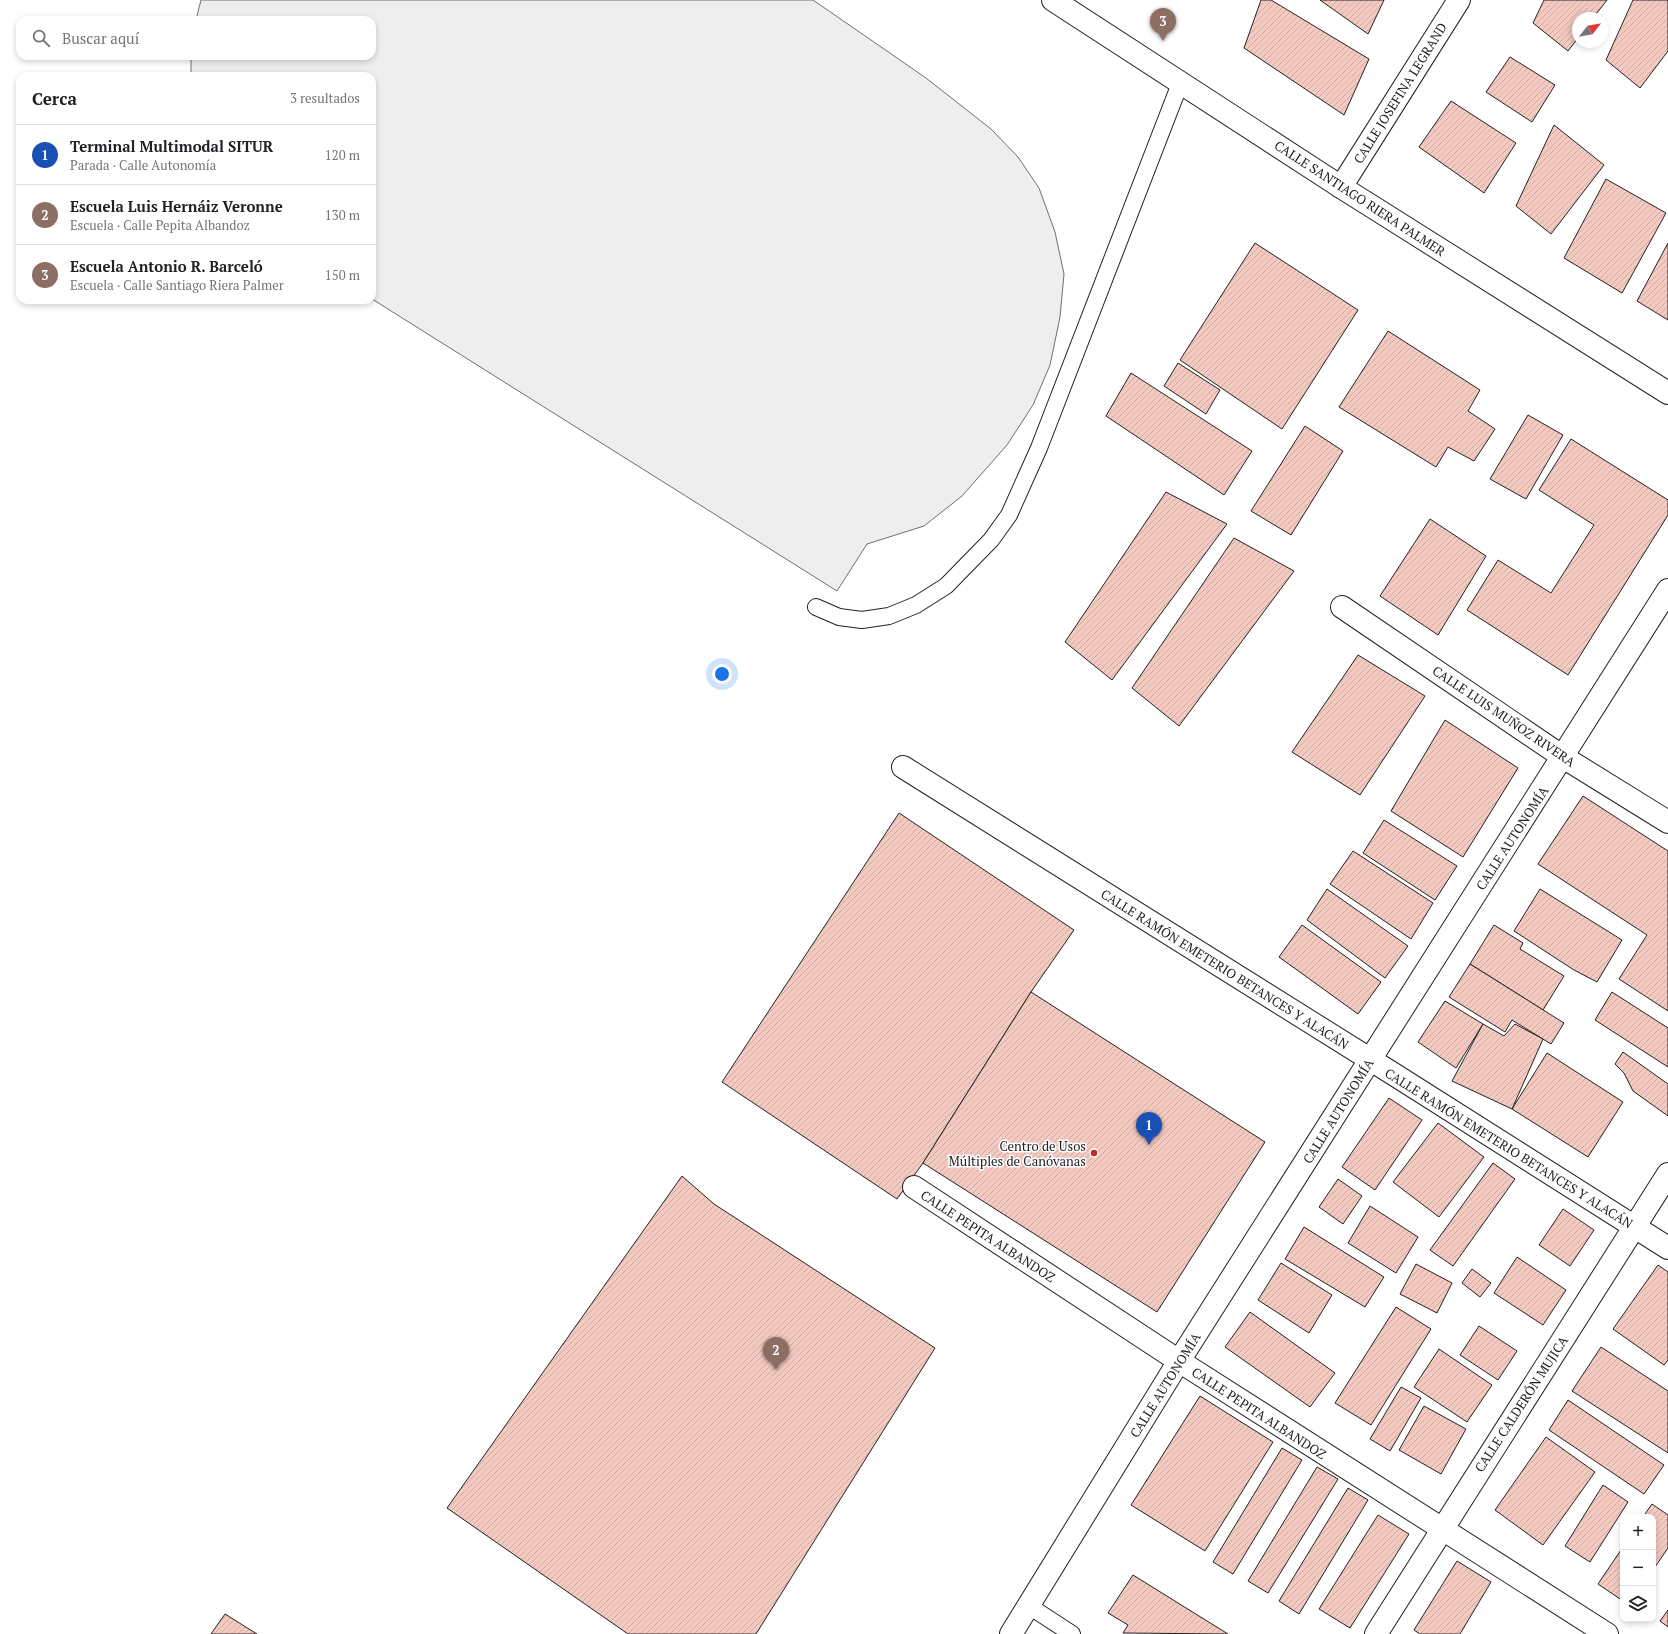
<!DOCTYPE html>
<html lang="es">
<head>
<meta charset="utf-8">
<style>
  body { margin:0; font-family:"PT Serif",serif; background:#f2f2f2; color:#202124 }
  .controls { position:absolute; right:12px; bottom:12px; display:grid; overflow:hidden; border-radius:8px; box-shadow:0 2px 6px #0003 }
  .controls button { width:36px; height:36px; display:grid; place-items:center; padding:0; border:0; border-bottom:1px solid #e0e0e0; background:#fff; color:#202124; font:20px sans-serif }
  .compass { position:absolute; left:1572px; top:12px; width:36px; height:36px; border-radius:50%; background:#fff; box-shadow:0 2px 6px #0003; rotate:59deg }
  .you { position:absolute; left:722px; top:674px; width:14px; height:14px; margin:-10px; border:3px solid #fff; border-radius:50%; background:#1a73e8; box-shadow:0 0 0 6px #1a73e833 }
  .badge { display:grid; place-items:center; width:26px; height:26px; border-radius:50%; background:#c62828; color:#fff; font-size:13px; font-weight:700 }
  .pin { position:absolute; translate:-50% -33px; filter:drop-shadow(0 1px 2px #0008) }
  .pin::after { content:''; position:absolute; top:21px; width:14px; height:12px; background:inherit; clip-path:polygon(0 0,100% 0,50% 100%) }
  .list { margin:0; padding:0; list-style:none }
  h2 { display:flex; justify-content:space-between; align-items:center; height:52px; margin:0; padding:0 16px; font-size:17px }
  h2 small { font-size:13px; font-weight:400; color:#757577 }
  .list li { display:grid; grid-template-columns:26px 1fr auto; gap:12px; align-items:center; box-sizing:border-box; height:60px; padding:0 16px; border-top:1px solid #e0e0e0 }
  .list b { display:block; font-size:15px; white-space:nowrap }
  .list p { margin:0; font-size:13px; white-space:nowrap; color:#757577 }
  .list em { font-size:13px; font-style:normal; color:#757577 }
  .icon { flex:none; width:22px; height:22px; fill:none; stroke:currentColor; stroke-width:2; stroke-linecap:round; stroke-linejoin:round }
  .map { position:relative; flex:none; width:1668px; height:1634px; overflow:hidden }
  .search { position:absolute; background:#fff; box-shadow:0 2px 6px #0003; left:16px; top:16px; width:360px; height:44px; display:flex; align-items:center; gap:10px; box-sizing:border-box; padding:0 14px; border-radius:12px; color:#757577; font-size:15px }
  .panel { position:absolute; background:#fff; box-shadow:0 2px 6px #0003; left:16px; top:72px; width:360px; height:232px; border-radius:12px }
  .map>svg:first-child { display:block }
  .garden { fill:#eee; stroke:#6f6f6f }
  .building { fill:url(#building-hatch); stroke:#222 }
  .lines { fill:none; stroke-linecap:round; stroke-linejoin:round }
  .service-casing { stroke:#222; stroke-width:18 }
  .minor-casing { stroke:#222; stroke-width:24 }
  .tertiary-casing { stroke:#222; stroke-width:24 }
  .secondary-casing { stroke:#222; stroke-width:24 }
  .service { stroke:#fff; stroke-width:16 }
  .minor { stroke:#fff; stroke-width:22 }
  .tertiary { stroke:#fff; stroke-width:22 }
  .secondary { stroke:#fff; stroke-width:22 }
  .poi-dot { fill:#c62828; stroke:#fff; stroke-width:1.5 }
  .labels { text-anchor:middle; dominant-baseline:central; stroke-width:3; stroke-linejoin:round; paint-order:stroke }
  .street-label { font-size:13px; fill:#222; stroke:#fff }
  .poi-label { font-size:13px; fill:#222; stroke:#fff; text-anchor:end }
</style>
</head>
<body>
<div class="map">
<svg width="1668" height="1634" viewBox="0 0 1668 1634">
  <defs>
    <pattern id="building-hatch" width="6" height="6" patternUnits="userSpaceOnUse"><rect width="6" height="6" fill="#f3c9c0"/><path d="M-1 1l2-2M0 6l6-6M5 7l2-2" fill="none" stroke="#d0aca5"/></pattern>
  </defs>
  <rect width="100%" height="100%" fill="#fff"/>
  <!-- garden -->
  <polygon class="garden" points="201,0 813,0 926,78 991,129 1018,157 1039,188 1055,232 1064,274 1060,317 1050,365 1033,405 1007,445 962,496 924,526 867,544 837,591 372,299 372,76 191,76 191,56 372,56 372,20 196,20"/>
  <!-- building -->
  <g class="building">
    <polygon points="1261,0 1271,0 1369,59 1344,115 1244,48"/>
    <polygon points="1320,0 1384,0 1368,34"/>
    <polygon points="1544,0 1607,0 1593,18 1578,18 1578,38 1568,51 1533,23"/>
    <polygon points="1633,0 1668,0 1668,51 1640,88 1606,60"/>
    <polygon points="1510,57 1555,85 1532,122 1486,92"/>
    <polygon points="1451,101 1516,143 1484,193 1419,147"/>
    <polygon points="1554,125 1604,165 1551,234 1516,206"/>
    <polygon points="1606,179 1666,213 1622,293 1564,258"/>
    <polygon points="1255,243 1358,310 1282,429 1180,360"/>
    <polygon points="1668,243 1668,320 1637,301"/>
    <polygon points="1388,331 1480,390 1468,411 1495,429 1474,461 1448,447 1436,467 1339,407"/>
    <polygon points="1178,363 1220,390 1206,414 1164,386"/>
    <polygon points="1131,373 1252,451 1224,495 1106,416"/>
    <polygon points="1528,415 1563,435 1526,499 1490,479"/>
    <polygon points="1305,426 1343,451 1291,535 1251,511"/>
    <polygon points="1571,439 1668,500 1668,515 1568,675 1467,610 1498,560 1551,593 1594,525 1539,490"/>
    <polygon points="1166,492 1227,524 1112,680 1065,642"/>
    <polygon points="1430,519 1486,556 1438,635 1380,596"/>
    <polygon points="1234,538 1294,571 1179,726 1132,688"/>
    <polygon points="1358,655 1425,696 1360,795 1292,752"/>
    <polygon points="1445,720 1518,768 1463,857 1391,811"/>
    <polygon points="1583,796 1668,851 1668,1011 1619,979 1647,935 1538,864"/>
    <polygon points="899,813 1074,930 1031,992 923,1163 897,1199 722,1082"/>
    <polygon points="1384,820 1457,866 1435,900 1363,853"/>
    <polygon points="1353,851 1433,903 1411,939 1330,884"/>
    <polygon points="1327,889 1408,946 1385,978 1307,920"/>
    <polygon points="1540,889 1622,940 1597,982 1574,970 1514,931"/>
    <polygon points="1302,925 1381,982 1358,1014 1279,957"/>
    <polygon points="1494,925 1523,943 1520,949 1564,976 1543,1010 1470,964"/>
    <polygon points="1470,964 1564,1023 1551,1044 1512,1020 1505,1032 1449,997"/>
    <polygon points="1031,992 1265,1142 1157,1312 923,1163"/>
    <polygon points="1612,992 1668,1028 1668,1067 1595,1020"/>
    <polygon points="1445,1001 1483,1024 1456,1068 1418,1042"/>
    <polygon points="1483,1024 1504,1036 1515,1024 1543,1039 1512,1109 1452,1081"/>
    <polygon points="1623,1052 1668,1084 1668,1116 1633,1091 1624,1073 1615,1064"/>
    <polygon points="1547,1053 1623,1102 1588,1157 1512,1109"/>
    <polygon points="1389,1098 1422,1120 1375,1190 1342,1167"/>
    <polygon points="1438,1123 1484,1157 1439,1217 1393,1182"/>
    <polygon points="1493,1163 1515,1179 1453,1266 1430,1250"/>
    <polygon points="682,1176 714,1204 935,1348 756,1634 628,1634 447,1508"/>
    <polygon points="1338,1179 1362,1196 1343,1224 1319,1207"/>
    <polygon points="1370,1206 1418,1237 1396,1273 1348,1243"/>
    <polygon points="1563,1209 1594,1230 1570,1266 1539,1245"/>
    <polygon points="1304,1227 1384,1277 1365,1307 1285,1259"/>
    <polygon points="1517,1257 1566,1290 1543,1325 1494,1293"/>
    <polygon points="1281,1263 1332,1295 1309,1333 1258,1300"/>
    <polygon points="1416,1264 1452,1283 1437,1313 1400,1294"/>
    <polygon points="1658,1265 1668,1272 1668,1360 1664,1365 1613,1329"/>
    <polygon points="1472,1269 1491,1283 1480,1297 1462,1283"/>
    <polygon points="1396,1307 1431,1329 1371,1425 1335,1403"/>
    <polygon points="1250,1312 1335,1373 1310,1407 1225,1347"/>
    <polygon points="1479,1326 1517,1351 1498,1380 1460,1355"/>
    <polygon points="1601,1347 1668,1391 1668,1453 1572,1391"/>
    <polygon points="1439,1349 1492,1385 1467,1422 1414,1387"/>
    <polygon points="1401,1387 1421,1398 1390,1451 1370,1439"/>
    <polygon points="1200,1396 1273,1442 1205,1551 1131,1505"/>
    <polygon points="1568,1400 1664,1465 1644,1494 1549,1430"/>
    <polygon points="1424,1406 1466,1429 1441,1474 1399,1450"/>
    <polygon points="1546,1437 1595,1472 1543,1545 1495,1510"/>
    <polygon points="1282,1448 1302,1460 1233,1574 1213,1562"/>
    <polygon points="1317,1467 1338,1479 1268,1593 1248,1581"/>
    <polygon points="1603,1485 1628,1502 1590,1562 1565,1546"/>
    <polygon points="1348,1488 1368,1500 1299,1614 1279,1601"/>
    <polygon points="1652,1504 1668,1515 1668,1548 1653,1570 1653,1517 1643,1517"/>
    <polygon points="1378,1515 1409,1534 1350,1628 1319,1609"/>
    <polygon points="1623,1547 1623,1601 1598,1584"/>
    <polygon points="1457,1561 1491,1582 1460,1634 1420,1634 1414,1630"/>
    <polygon points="1133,1575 1228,1634 1123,1633 1128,1625 1108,1613"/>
    <polygon points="1668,1610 1668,1627 1660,1621"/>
    <polygon points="225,1614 257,1634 211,1634"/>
  </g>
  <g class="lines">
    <defs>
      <g id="service">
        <polyline points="816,607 839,617 862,620 889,616 916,605 946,586 991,540 1009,515 1039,448 1181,81"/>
        <polyline points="1029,1606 1072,1634"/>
      </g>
      <g id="minor">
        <polyline points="1341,187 1459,0"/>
        <polyline points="1342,607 1563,757 1668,822"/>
        <polyline points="903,767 1395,1075 1668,1248"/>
        <polyline points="914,1187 1179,1361 1607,1634"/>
        <polyline points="1376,1634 1668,1174"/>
      </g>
      <polyline id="tertiary" points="1053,0 1341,187 1668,393"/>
      <polyline id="secondary" points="1011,1634 1179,1361 1668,590"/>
    </defs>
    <!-- service casing -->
    <use href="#service" class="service-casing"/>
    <!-- minor casing -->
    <use href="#minor" class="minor-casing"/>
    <!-- tertiary casing -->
    <use href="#tertiary" class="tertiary-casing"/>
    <!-- secondary casing -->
    <use href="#secondary" class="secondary-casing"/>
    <!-- service -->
    <use href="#service" class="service"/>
    <!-- minor -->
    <use href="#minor" class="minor"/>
    <!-- tertiary -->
    <use href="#tertiary" class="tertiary"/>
    <!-- secondary -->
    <use href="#secondary" class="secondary"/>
  </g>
  <!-- markers -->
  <circle class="poi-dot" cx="1094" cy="1153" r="4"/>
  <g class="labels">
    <!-- street labels -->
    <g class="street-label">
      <text transform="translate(1400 93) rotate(-58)">CALLE JOSEFINA LEGRAND</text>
      <text transform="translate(1360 198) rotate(33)">CALLE SANTIAGO RIERA PALMER</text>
      <text transform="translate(1504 716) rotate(34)">CALLE LUIS MUÑOZ RIVERA</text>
      <text transform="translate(1512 838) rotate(-57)">CALLE AUTONOMÍA</text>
      <text transform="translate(1225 969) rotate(32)">CALLE RAMÓN EMETERIO BETANCES Y ALACÁN</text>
      <text transform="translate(1338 1111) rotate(-58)">CALLE AUTONOMÍA</text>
      <text transform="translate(1509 1148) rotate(32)">CALLE RAMÓN EMETERIO BETANCES Y ALACÁN</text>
      <text transform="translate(988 1236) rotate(33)">CALLE PEPITA ALBANDOZ</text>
      <text transform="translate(1165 1385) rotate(-58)">CALLE AUTONOMÍA</text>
      <text transform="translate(1521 1404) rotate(-57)">CALLE CALDERÓN MUJICA</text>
      <text transform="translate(1259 1413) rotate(33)">CALLE PEPITA ALBANDOZ</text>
    </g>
    <!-- poi labels -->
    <g class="poi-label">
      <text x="1086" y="1146">Centro de Usos<tspan x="1086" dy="15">Múltiples de Canóvanas</tspan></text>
    </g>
  </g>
</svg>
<div class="controls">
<button>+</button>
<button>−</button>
<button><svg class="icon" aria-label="layers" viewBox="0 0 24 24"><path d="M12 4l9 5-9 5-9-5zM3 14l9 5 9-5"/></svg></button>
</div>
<svg class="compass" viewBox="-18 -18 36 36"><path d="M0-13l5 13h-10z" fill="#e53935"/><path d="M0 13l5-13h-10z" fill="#757577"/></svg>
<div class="you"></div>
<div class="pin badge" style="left:1149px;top:1145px;background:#1a4fb4">1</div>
<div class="pin badge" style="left:776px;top:1370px;background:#8d6e63">2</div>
<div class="pin badge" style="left:1163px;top:41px;background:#8d6e63">3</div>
<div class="search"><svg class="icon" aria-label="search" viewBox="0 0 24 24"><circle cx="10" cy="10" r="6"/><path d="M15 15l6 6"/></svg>Buscar aquí</div>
<section class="panel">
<h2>Cerca<small>3 resultados</small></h2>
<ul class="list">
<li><span class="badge" style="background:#1a4fb4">1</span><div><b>Terminal Multimodal SITUR</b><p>Parada · Calle Autonomía</p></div><em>120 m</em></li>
<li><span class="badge" style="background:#8d6e63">2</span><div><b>Escuela Luis Hernáiz Veronne</b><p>Escuela · Calle Pepita Albandoz</p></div><em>130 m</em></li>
<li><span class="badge" style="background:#8d6e63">3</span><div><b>Escuela Antonio R. Barceló</b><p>Escuela · Calle Santiago Riera Palmer</p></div><em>150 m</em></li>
</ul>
</section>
</div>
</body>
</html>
